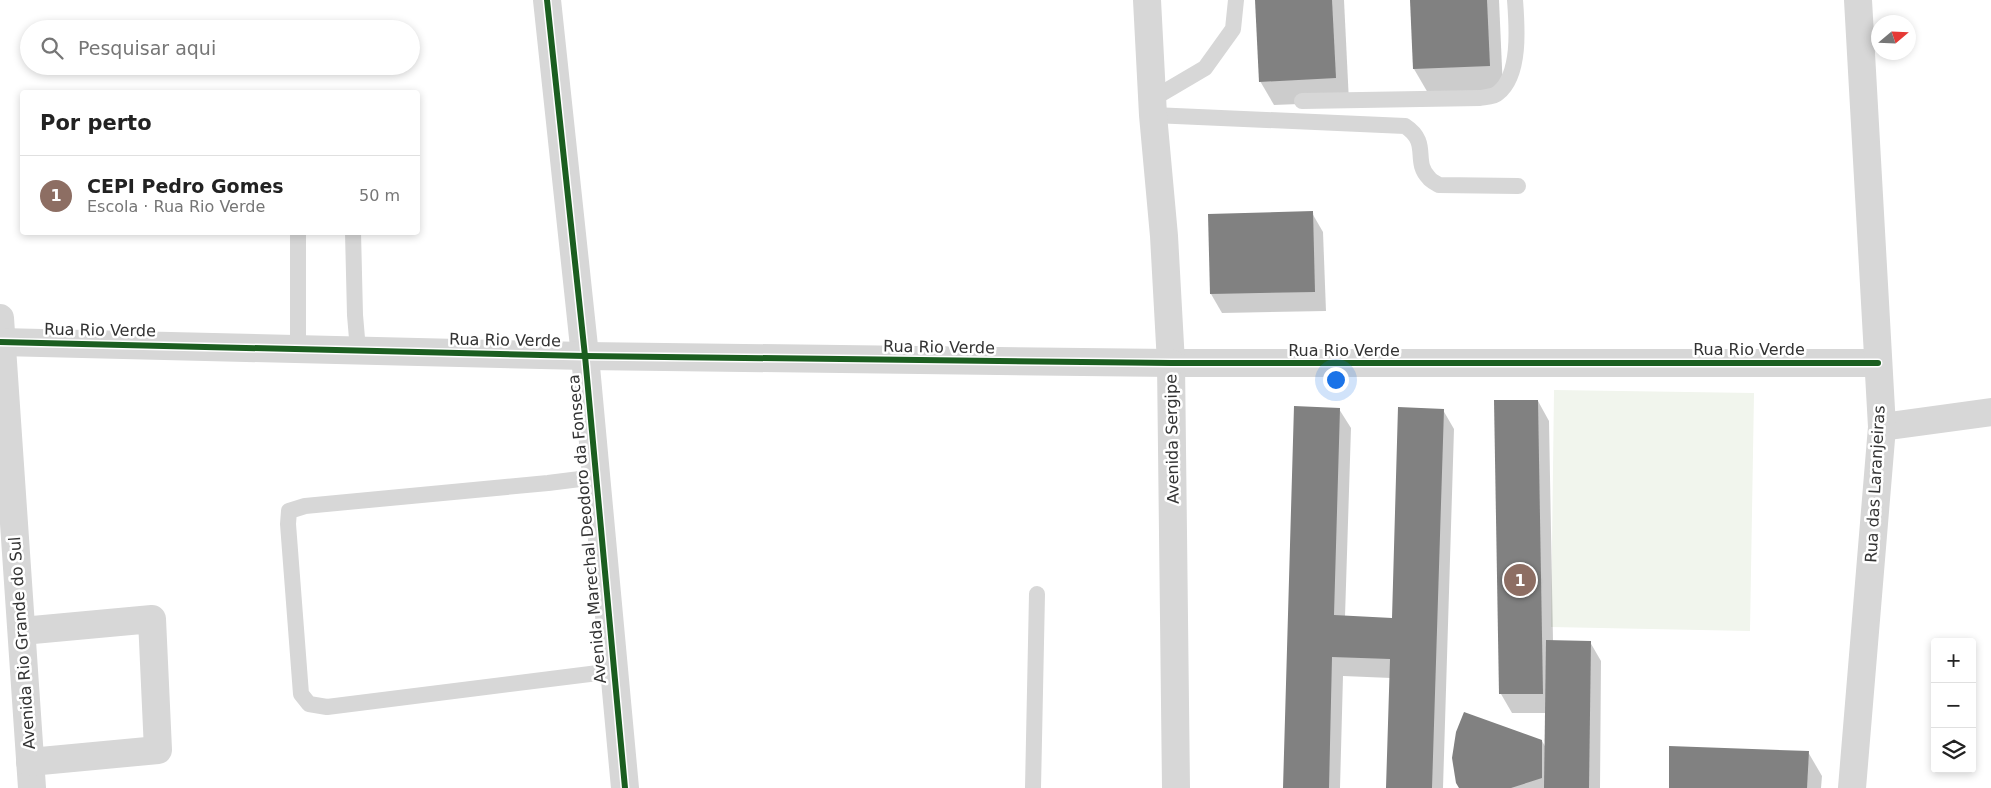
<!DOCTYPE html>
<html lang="pt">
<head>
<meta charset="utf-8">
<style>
  body { margin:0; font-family:"DejaVu Sans",sans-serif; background:#f2f2f2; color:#222 }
  .controls { position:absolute; right:15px; bottom:15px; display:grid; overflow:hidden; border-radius:5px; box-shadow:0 2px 8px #0003 }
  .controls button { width:45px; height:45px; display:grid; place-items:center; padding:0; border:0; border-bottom:1px solid #e0e0e0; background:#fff; color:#222; font:25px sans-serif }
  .compass { position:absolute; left:1871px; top:15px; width:45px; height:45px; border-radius:50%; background:#fff; box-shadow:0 2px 8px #0003; rotate:71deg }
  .you { position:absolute; left:1335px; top:379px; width:18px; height:18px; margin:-12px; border:4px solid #fff; border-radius:50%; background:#1a73e8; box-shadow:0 0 0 8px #1a73e833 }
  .badge { display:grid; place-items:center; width:32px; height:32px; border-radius:50%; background:#7c3aed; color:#fff; font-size:16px; font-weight:700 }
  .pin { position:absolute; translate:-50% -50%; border:2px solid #fff; box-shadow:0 1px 5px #0006 }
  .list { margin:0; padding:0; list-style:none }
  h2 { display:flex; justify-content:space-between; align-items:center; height:65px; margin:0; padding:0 20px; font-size:21px }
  h2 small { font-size:16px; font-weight:400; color:#767676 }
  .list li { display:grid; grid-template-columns:32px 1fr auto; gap:15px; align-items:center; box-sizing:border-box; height:80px; padding:0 20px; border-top:1px solid #e0e0e0 }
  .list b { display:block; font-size:19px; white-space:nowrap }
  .list p { margin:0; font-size:16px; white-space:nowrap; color:#767676 }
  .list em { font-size:16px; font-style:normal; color:#767676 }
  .icon { flex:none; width:28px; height:28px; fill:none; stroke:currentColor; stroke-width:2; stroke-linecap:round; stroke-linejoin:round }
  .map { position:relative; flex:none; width:1991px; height:788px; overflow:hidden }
  .search { position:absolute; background:#fff; box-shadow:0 2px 8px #0003; left:20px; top:20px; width:400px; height:55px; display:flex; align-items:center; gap:12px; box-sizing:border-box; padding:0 18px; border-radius:28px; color:#767676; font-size:19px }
  .panel { position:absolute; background:#fff; box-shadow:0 2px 8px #0003; left:20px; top:90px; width:400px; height:145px; border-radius:5px }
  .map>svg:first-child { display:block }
  .green { fill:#f1f5ed }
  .shadow { fill:#0003 }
  .building { fill:#818181 }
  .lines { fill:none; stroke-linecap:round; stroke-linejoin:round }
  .service { stroke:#d7d7d7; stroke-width:16 }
  .minor { stroke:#d7d7d7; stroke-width:28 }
  .tertiary { stroke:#d7d7d7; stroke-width:28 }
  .cycleway-casing { stroke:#fff; stroke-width:9 }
  .cycleway { stroke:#1b5e20; stroke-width:6 }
  .labels { text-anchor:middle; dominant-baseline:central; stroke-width:5; stroke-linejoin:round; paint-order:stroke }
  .street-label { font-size:16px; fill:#333; stroke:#fff }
</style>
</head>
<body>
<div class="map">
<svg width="1991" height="788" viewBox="0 0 1991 788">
  <rect width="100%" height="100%" fill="#fff"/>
  <!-- green -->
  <polygon class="green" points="1554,390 1754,393 1750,631 1551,627"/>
  <!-- shadow -->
  <g class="shadow">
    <polygon points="1256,0 1344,0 1349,102 1274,105 1260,81"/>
    <polygon points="1411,0 1499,0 1503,90 1428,93 1414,69"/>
    <polygon points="1312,213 1323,232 1326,311 1222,313 1211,294"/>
    <polygon points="1538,401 1549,421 1553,641 1590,642 1601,661 1600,788 1460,788 1542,741 1546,748 1546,713 1512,713 1501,694"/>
    <polygon points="1339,409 1351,428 1345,617 1393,619 1443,410 1454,429 1443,788 1388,788 1391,678 1343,676 1340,788 1284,788"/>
    <polygon points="1808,752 1822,776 1821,788 1670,788"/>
  </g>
  <!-- building -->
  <g class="building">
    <polygon points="1255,0 1332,0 1336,78 1259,82"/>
    <polygon points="1410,0 1487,0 1490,66 1413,69"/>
    <polygon points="1313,211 1315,292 1210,294 1208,214"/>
    <polygon points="1494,400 1538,400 1543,694 1499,694"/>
    <polygon points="1294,406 1340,408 1334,615 1392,618 1398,407 1444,409 1432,788 1386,788 1390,659 1332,657 1329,788 1283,788"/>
    <polygon points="1546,640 1591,641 1589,788 1544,788"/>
    <polygon points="1464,712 1542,740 1542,778 1511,788 1459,788 1456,783 1452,758 1456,732"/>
    <polygon points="1669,746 1809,751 1807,788 1669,788"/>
  </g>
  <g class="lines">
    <!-- service -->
    <g class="service">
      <polyline points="1154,98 1205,68 1233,29 1236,0"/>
      <path d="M1302 101 1480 98C1485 97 1494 97 1498 93 1521 75 1517 26 1515 0"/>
      <path d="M1153 115 1405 126C1431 143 1412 161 1429 178 1431 181 1436 183 1439 185L1518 186"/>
      <polyline points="298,232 298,348"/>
      <polyline points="353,232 355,315 358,350"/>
      <polyline points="596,477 548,483 305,506 289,511 288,524 301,694 309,704 327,707 614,671"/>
      <polyline points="1033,788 1037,594"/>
    </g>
    <!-- minor -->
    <g class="minor">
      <polyline points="547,0 585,356 625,788"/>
      <polyline points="0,318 32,788"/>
      <polyline points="1171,363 1878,363"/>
      <polyline points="1882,427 1991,412"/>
      <polyline points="22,631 152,619 158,750 30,762"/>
      <polyline points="1852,788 1882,427 1858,0"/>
    </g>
    <!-- tertiary -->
    <g class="tertiary">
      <polyline points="1147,0 1153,115 1164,236 1171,363 1176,788"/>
      <polyline points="0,342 585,356 1171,363"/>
    </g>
    <defs>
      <g id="cycleway">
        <polyline points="547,0 585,356 625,788"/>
        <polyline points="0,342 585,356 1171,363 1878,363"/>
      </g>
    </defs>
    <!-- cycleway casing -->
    <use href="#cycleway" class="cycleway-casing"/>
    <!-- cycleway -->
    <use href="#cycleway" class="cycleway"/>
  </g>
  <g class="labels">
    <!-- street labels -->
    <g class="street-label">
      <text transform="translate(100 330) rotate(1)">Rua Rio Verde</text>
      <text transform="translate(505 340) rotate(1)">Rua Rio Verde</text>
      <text transform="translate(939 347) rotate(1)">Rua Rio Verde</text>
      <text x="1749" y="349">Rua Rio Verde</text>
      <text x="1344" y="350">Rua Rio Verde</text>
      <text transform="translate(1172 439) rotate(-91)">Avenida Sergipe</text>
      <text transform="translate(1875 484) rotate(-87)">Rua das Laranjeiras</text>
      <text transform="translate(587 529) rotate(-95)">Avenida Marechal Deodoro da Fonseca</text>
      <text transform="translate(22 643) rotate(-94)">Avenida Rio Grande do Sul</text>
    </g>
  </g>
</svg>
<div class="controls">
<button>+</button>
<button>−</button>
<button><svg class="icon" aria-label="layers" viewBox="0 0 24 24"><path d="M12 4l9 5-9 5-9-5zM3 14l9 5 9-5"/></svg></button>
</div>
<svg class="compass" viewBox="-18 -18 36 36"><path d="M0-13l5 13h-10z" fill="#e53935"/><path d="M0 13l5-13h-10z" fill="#767676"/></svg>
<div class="you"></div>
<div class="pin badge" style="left:1520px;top:580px;background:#8d6e63">1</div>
<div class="search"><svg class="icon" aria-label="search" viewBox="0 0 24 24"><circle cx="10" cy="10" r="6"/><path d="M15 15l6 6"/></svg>Pesquisar aqui</div>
<section class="panel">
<h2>Por perto<small></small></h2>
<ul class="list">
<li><span class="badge" style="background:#8d6e63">1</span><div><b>CEPI Pedro Gomes</b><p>Escola · Rua Rio Verde</p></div><em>50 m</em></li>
</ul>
</section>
</div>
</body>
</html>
